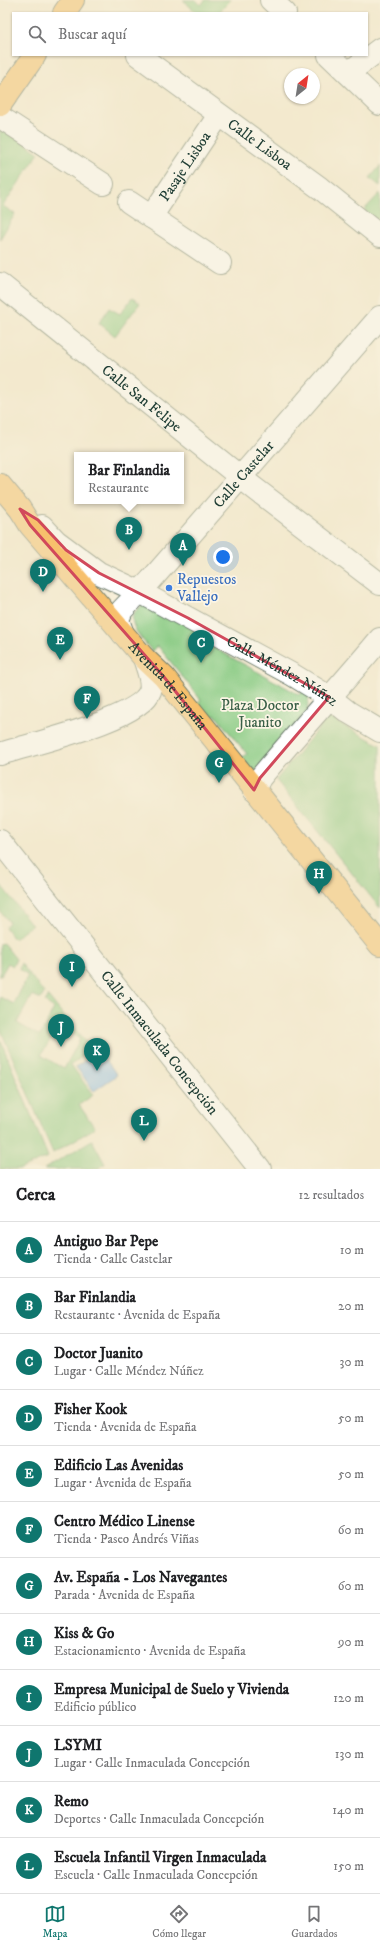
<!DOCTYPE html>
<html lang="es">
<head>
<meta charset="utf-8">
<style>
  body { margin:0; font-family:"IM FELL DW Pica",serif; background:#f6f6f6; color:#202124 }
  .compass { position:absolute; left:284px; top:68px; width:36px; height:36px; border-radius:50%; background:#fff; box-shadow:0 1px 3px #0004; rotate:30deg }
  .you { position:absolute; left:223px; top:557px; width:14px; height:14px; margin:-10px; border:3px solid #fff; border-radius:50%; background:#1a73e8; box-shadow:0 0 0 6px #1a73e833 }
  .badge { display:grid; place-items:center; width:26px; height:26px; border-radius:50%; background:#0f766e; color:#fff; font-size:13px; font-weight:700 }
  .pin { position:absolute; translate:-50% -33px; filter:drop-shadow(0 1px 2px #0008) }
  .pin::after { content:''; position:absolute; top:21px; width:14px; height:12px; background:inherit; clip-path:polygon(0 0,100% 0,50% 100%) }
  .popup { position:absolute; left:74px; top:452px; width:110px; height:52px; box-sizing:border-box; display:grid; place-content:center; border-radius:0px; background:#fff; filter:drop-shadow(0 1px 3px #0005); font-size:13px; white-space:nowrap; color:#757577 }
  .popup b { font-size:15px; color:#202124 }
  .popup::after { content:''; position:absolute; left:50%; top:100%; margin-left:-8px; border:8px solid transparent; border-top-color:#fff }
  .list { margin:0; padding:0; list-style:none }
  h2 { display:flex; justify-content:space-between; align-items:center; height:52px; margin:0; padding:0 16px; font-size:17px }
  h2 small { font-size:13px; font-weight:400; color:#757577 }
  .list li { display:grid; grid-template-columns:26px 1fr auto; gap:12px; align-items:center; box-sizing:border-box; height:56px; padding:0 16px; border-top:1px solid #e0e0e0 }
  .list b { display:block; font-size:15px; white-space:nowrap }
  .list p { margin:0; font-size:13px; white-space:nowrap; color:#757577 }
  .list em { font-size:13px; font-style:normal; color:#757577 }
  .icon { flex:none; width:22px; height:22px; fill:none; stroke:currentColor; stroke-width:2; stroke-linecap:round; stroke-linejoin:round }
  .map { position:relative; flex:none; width:380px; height:1169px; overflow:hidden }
  .search { position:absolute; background:#fff; box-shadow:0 1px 3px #0004; left:12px; right:12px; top:12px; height:44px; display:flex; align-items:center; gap:10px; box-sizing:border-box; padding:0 14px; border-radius:0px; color:#757577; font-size:15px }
  .sheet { height:724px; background:#fff }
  nav { display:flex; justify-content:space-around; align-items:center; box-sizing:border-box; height:56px; border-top:1px solid #e0e0e0; background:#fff; font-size:11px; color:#757577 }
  nav a { display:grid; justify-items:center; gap:2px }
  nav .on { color:#0f766e }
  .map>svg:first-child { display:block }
  .green { fill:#89cb84; stroke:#54845c }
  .water { fill:#7eb6ee; stroke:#4e7a91 }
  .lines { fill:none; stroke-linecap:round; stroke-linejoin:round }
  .minor-casing { stroke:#69796a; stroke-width:24 }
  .major-casing { stroke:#69796a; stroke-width:24 }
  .minor { stroke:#fff; stroke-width:22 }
  .major { stroke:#f7c06c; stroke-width:22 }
  .marked { fill:none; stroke:#d1495b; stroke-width:3; stroke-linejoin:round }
  .shop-dot { fill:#3f7fe0; stroke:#fcf5e5; stroke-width:1.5 }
  .labels { text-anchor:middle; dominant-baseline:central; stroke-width:3.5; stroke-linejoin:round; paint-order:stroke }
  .street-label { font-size:15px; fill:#1f3d34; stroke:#fcf5e5 }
  .shop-label { font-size:15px; fill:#366cbe; stroke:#fcf5e5; text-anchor:start }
  .park-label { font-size:15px; fill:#3a6048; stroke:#fcf5e5 }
</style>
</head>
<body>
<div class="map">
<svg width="380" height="1169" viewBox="0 0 380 1169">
  <rect width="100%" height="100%" fill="#fcf5e5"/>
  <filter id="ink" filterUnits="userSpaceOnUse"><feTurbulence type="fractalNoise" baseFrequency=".025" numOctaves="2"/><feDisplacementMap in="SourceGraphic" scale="8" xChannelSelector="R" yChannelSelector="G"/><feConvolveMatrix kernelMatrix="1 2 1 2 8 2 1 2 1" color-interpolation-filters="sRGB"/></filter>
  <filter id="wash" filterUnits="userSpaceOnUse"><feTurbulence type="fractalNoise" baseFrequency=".012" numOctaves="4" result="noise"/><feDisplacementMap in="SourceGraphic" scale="16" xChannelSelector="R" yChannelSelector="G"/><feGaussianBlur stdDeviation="0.9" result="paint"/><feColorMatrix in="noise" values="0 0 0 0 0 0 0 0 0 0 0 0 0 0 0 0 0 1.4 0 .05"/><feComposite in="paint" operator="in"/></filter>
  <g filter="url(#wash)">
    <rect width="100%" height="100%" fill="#f3e9ce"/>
    <!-- green -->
    <g class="green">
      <polygon points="183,0 196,0 201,5 205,0 231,0 218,13 197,13"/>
      <polygon points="0,126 39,153 3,206 15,214 0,239"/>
      <polygon points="380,166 380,186 370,178"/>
      <polygon points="380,193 380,216 376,221 364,210"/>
      <polygon points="132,298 140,303 115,336 99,323 109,308 120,314"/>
      <path d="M142 606H149L197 630 194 637 300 695 304 689 309 695 307 711 257 770H251L240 759 247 754 215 715 208 720 196 704 201 700 158 646 152 651C142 639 120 618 142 606Z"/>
      <polygon points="328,717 380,745 380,908 276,780"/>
      <polygon points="0,884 32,925 14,939 5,927 9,922 0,911"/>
      <polygon points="3,943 16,959 13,966 8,963 0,977 0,944"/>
      <polygon points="21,963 44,993 41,999 32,995 17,1023 40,1036 54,1008 45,1002 48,996 68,1021 64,1029 58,1027 41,1055 64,1069 80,1039 69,1032 71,1025 92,1049 71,1065 93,1095 79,1105 95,1128 53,1153 0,1028 0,997 14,1004 28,975 19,969"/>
      <polygon points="0,1039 48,1157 20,1169 0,1169"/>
      <polygon points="92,1140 105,1164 97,1169 44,1169"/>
    </g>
    <!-- water -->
    <polygon class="water" points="99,1050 117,1075 94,1091 76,1067"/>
  </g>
  <g filter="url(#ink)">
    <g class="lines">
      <defs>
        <g id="minor">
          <polyline points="271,0 285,13"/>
          <path id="s1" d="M138 55 320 188 380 236"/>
          <polyline points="329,55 380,104"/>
          <polyline points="348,73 380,49"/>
          <polyline points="0,117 103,184"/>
          <polyline points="129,202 220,263"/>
          <path id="s2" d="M151 217 219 115"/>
          <path id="s3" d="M0 284 254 488 380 584"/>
          <path id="s4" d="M42 526 56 541 99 573 140 592 293 675 329 697 348 712 380 731"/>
          <path id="s5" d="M123 634 118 620 122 610 151 580 380 317"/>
          <path d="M0 754C30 744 140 720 150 691 153 681 147 668 144 658"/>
          <path d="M254 790 260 778C299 731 341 686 380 639"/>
          <path id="s6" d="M0 841 260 1169"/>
        </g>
        <g id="major">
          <polyline points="64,13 73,0"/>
          <polyline points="0,105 35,55"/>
          <path id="s7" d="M0 485 20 509 30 525 144 658 164 677 380 945"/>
        </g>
      </defs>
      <!-- minor casing -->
      <use href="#minor" class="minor-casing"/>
      <!-- major casing -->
      <use href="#major" class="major-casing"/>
      <!-- minor -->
      <use href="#minor" class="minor"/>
      <!-- major -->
      <use href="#major" class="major"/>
    </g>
  </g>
  <!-- marked area -->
  <path d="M0 0H380V1169H0ZM20 509 38 520 66 550 99 573 188 618 329 697 260 778 254 790 164 677 30 525Z" fill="#f3e9ce" fill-opacity=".55" fill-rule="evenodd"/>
  <path class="marked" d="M20 509 38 520 66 550 99 573 188 618 329 697 260 778 254 790 164 677 30 525Z"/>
  <!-- markers -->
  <circle class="shop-dot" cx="169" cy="588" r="4"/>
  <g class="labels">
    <!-- street labels -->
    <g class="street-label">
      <text stroke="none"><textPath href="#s1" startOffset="151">Calle Lisboa</textPath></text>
      <text stroke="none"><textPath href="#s2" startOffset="61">Pasaje Lisboa</textPath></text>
      <text stroke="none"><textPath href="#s3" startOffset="182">Calle San Felipe</textPath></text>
      <text stroke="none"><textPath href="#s5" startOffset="208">Calle Castelar</textPath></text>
      <text stroke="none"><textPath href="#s4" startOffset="282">Calle Méndez Núñez</textPath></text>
      <text stroke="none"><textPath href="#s7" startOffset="262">Avenida de España</textPath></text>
      <text stroke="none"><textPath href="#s6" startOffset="257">Calle Inmaculada Concepción</textPath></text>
    </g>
    <!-- shop labels -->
    <g class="shop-label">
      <text x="177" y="579">Repuestos<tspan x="177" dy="17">Vallejo</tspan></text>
    </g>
    <!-- park labels -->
    <g class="park-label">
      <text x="260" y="705">Plaza Doctor<tspan x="260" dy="17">Juanito</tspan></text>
    </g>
  </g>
</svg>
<svg class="compass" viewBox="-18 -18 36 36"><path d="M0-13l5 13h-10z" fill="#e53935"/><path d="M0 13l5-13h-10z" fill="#757577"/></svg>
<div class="you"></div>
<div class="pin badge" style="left:183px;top:566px">A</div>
<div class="pin badge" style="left:129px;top:550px">B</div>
<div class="popup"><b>Bar Finlandia</b>Restaurante</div>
<div class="pin badge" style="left:201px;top:663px">C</div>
<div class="pin badge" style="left:43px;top:592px">D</div>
<div class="pin badge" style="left:60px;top:660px">E</div>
<div class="pin badge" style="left:87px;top:719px">F</div>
<div class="pin badge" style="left:219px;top:783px">G</div>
<div class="pin badge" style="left:319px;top:894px">H</div>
<div class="pin badge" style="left:72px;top:987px">I</div>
<div class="pin badge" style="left:61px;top:1047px">J</div>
<div class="pin badge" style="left:97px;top:1071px">K</div>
<div class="pin badge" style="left:144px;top:1141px">L</div>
<div class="search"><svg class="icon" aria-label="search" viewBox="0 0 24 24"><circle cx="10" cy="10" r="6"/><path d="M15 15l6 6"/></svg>Buscar aquí</div>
</div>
<section class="sheet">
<h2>Cerca<small>12 resultados</small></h2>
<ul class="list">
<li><span class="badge">A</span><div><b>Antiguo Bar Pepe</b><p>Tienda · Calle Castelar</p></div><em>10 m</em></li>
<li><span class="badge">B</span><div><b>Bar Finlandia</b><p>Restaurante · Avenida de España</p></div><em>20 m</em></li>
<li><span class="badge">C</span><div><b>Doctor Juanito</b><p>Lugar · Calle Méndez Núñez</p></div><em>30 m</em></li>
<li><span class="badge">D</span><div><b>Fisher Kook</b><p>Tienda · Avenida de España</p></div><em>50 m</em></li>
<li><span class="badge">E</span><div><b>Edificio Las Avenidas</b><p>Lugar · Avenida de España</p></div><em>50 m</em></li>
<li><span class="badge">F</span><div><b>Centro Médico Linense</b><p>Tienda · Paseo Andrés Viñas</p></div><em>60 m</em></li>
<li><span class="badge">G</span><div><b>Av. España - Los Navegantes</b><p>Parada · Avenida de España</p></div><em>60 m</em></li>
<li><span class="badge">H</span><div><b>Kiss &amp; Go</b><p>Estacionamiento · Avenida de España</p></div><em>90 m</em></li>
<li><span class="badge">I</span><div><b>Empresa Municipal de Suelo y Vivienda</b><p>Edificio público</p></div><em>120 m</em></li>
<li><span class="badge">J</span><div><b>LSYMI</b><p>Lugar · Calle Inmaculada Concepción</p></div><em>130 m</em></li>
<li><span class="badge">K</span><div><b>Remo</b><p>Deportes · Calle Inmaculada Concepción</p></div><em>140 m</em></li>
<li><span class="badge">L</span><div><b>Escuela Infantil Virgen Inmaculada</b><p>Escuela · Calle Inmaculada Concepción</p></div><em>150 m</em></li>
</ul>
</section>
<nav>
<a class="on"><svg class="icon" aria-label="map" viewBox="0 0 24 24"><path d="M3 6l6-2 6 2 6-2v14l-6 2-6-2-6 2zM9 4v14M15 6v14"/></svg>Mapa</a>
<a><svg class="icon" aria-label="directions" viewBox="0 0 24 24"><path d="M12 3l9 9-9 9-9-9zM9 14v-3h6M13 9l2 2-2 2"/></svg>Cómo llegar</a>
<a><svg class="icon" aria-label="saved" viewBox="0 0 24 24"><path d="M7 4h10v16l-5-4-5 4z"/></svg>Guardados</a>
</nav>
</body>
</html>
